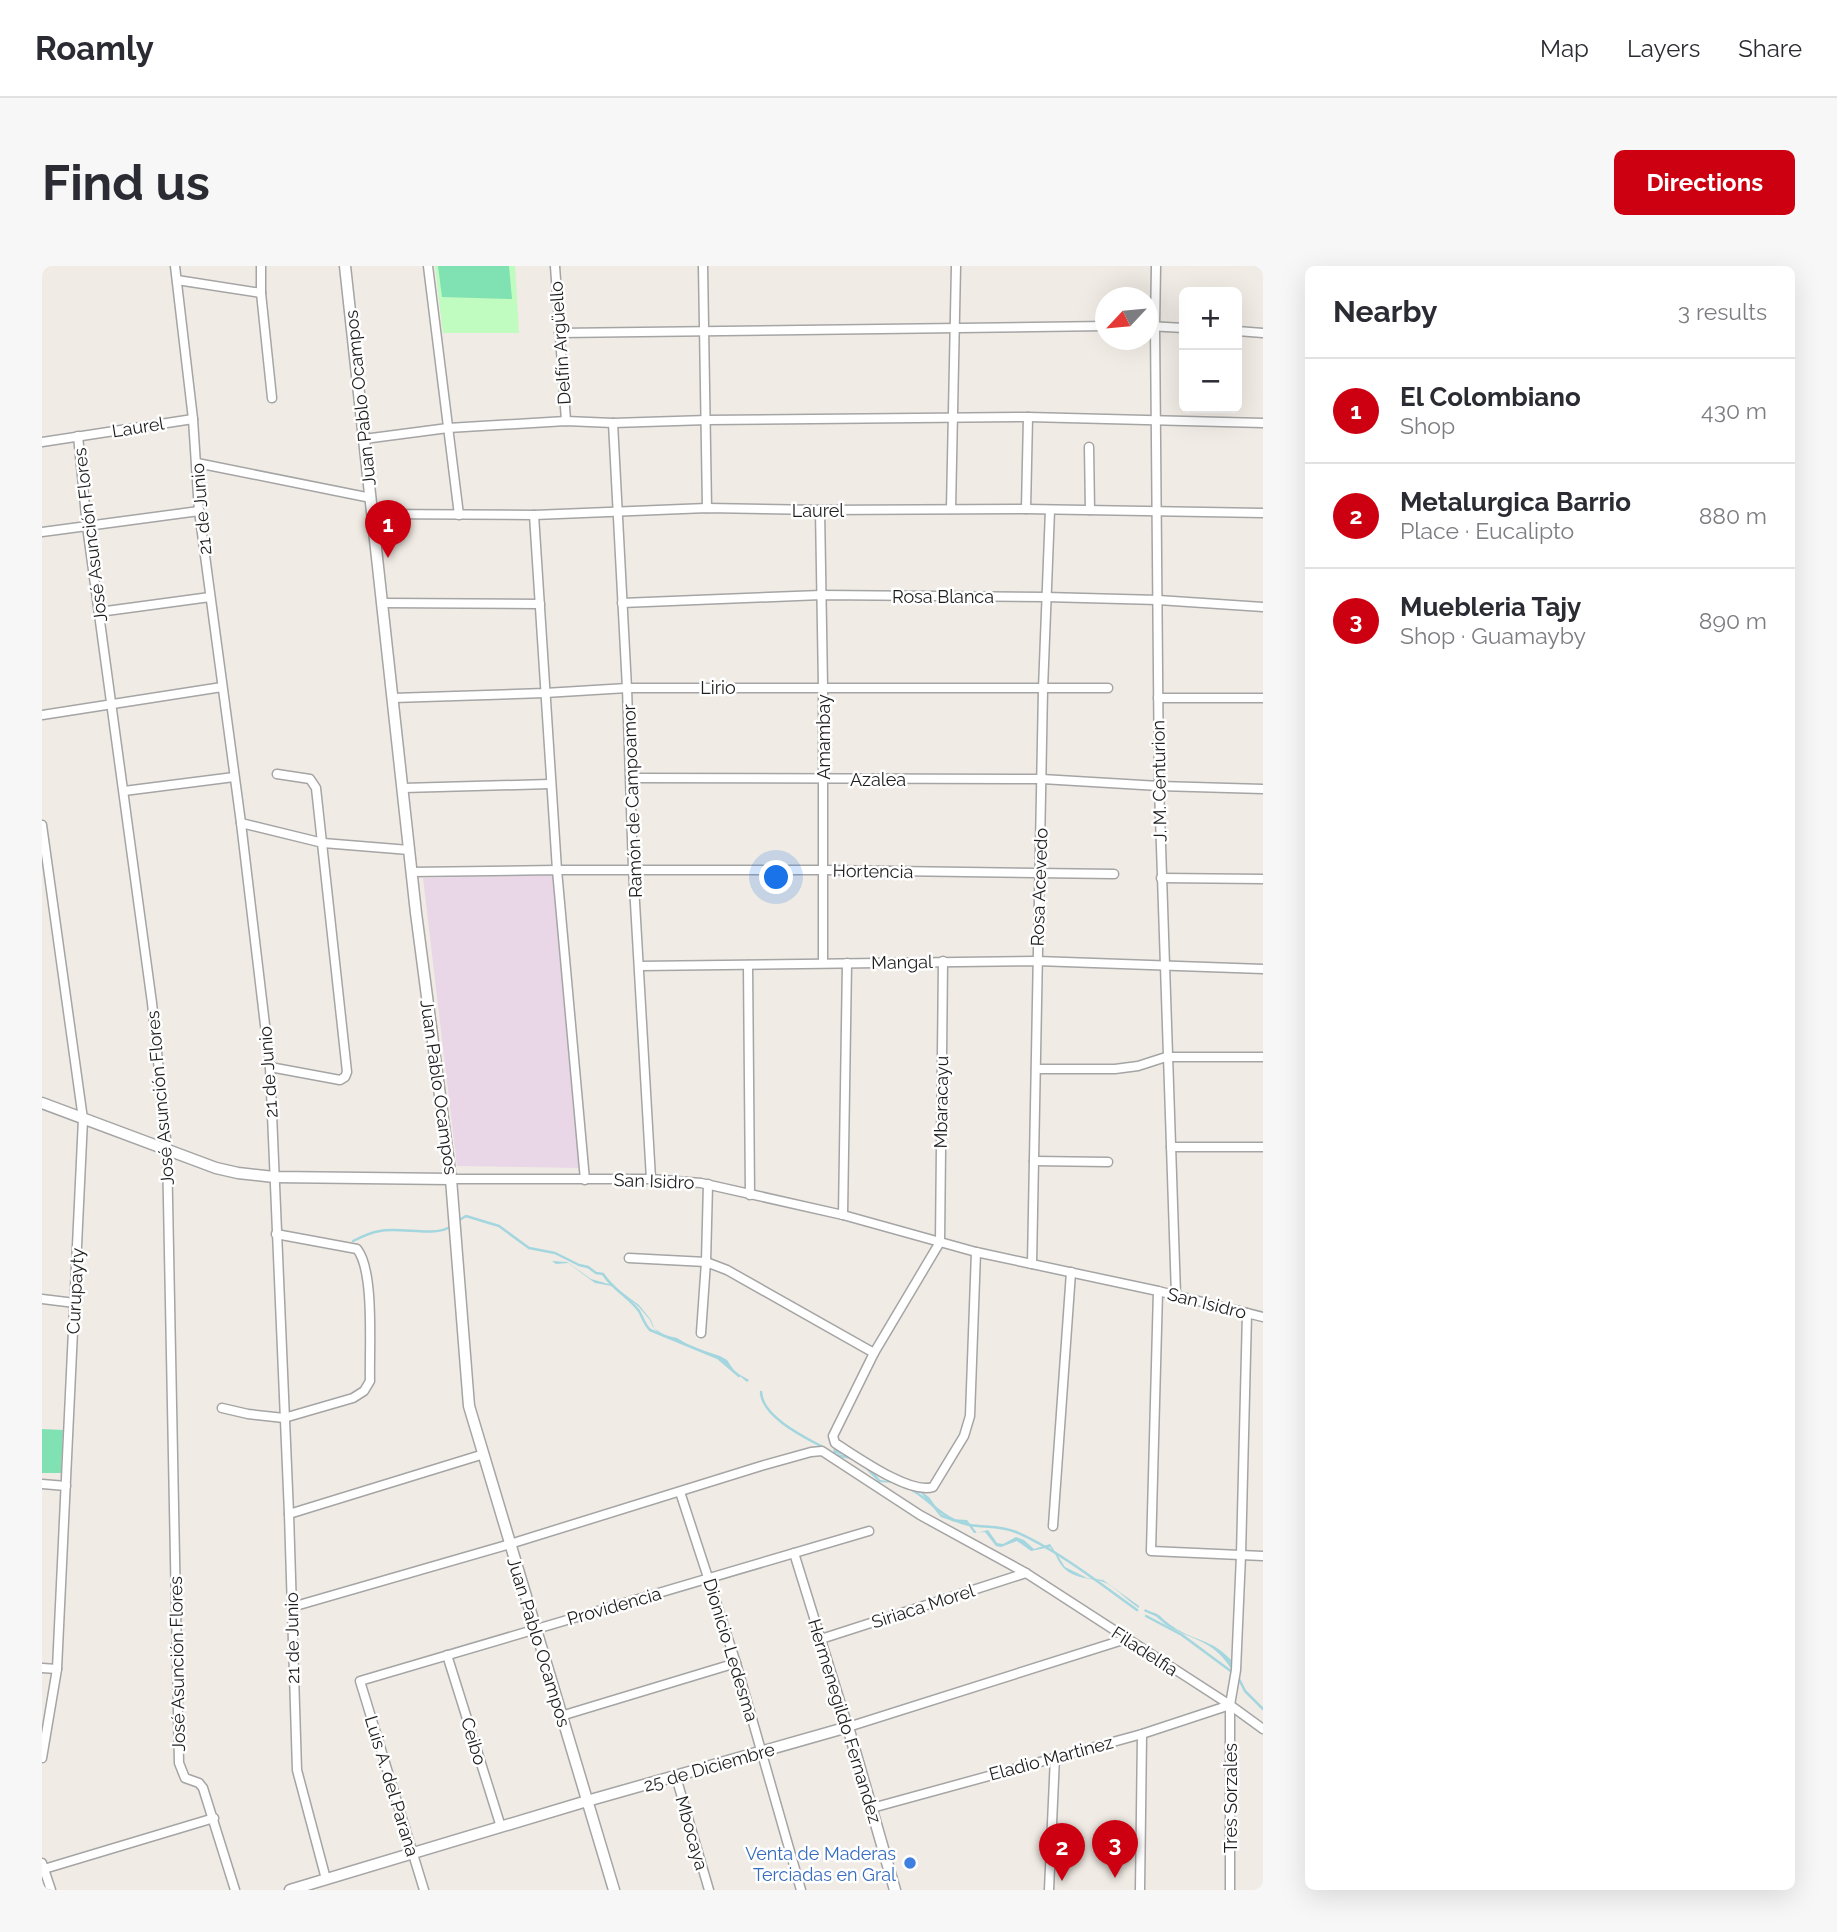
<!DOCTYPE html>
<html lang="en">
<head>
<meta charset="utf-8">
<style>
  body { margin:0; font-family:Raleway,sans-serif; background:#f7f7f7; color:#2b2b33 }
  .controls { position:absolute; right:21px; top:21px; display:grid; overflow:hidden; border-radius:10px; box-shadow:0 7px 28px #0002 }
  .controls button { width:63px; height:63px; display:grid; place-items:center; padding:0; border:0; border-bottom:2px solid #e1e1e2; background:#fff; color:#2b2b33; font:35px sans-serif }
  .compass { position:absolute; left:1053px; top:21px; width:63px; height:63px; border-radius:50%; background:#fff; box-shadow:0 7px 28px #0002; rotate:244deg }
  .you { position:absolute; left:735px; top:612px; width:24px; height:24px; margin:-18px; border:5px solid #fff; border-radius:50%; background:#1a73e8; box-shadow:0 0 0 10px #1a73e833 }
  .badge { display:grid; place-items:center; width:46px; height:46px; border-radius:50%; background:#cd0011; color:#fff; font-size:23px; font-weight:700 }
  .pin { position:absolute; translate:-50% -58px; filter:drop-shadow(0 2px 4px #0008) }
  .pin::after { content:''; position:absolute; top:37px; width:24px; height:21px; background:inherit; clip-path:polygon(0 0,100% 0,50% 100%) }
  .list { margin:0; padding:0; list-style:none }
  h2 { display:flex; justify-content:space-between; align-items:center; height:91px; margin:0; padding:0 28px; font-size:30px }
  h2 small { font-size:23px; font-weight:400; color:#7c7c81 }
  .list li { display:grid; grid-template-columns:46px 1fr auto; gap:21px; align-items:center; box-sizing:border-box; height:105px; padding:0 28px; border-top:2px solid #e1e1e2 }
  .list b { display:block; font-size:26px; white-space:nowrap }
  .list p { margin:0; font-size:23px; white-space:nowrap; color:#7c7c81 }
  .list em { font-size:23px; font-style:normal; color:#7c7c81 }
  .map { position:relative; flex:none; width:1221px; height:1624px; overflow:hidden; border-radius:10px }
  header { display:flex; align-items:center; gap:42px; box-sizing:border-box; height:98px; padding:0 35px; background:#fff; border-bottom:2px solid #e1e1e2 }
  header strong { font-size:33px }
  nav { display:flex; gap:38px; margin-inline-start:auto; font-size:24px }
  .intro { display:flex; align-items:center; justify-content:space-between; box-sizing:border-box; height:168px; padding:0 42px }
  h1 { margin:0; font-size:49px }
  .button { padding:18px 32px; border-radius:10px; background:#cd0011; color:#fff; font-size:24px; font-weight:700 }
  main { display:flex; gap:42px; padding:0 42px }
  aside { flex:1; background:#fff; border-radius:10px; box-shadow:0 7px 28px #0002 }
  .map>svg:first-child { display:block }
  .industrial { fill:#e9d6e7 }
  .park { fill:#c0fbc0 }
  .pitch { fill:#80e1b3 }
  .water { fill:#a3d6df }
  .lines { fill:none; stroke-linecap:round; stroke-linejoin:round }
  .stream { stroke:#a3d6df; stroke-width:2.5 }
  .minor-casing { stroke:#a5a5a5; stroke-width:11 }
  .tertiary-casing { stroke:#a5a5a5; stroke-width:13 }
  .minor { stroke:#fff; stroke-width:8 }
  .tertiary { stroke:#fff; stroke-width:10 }
  .shop-dot { fill:#3f7fe0; stroke:#fff; stroke-width:2.5 }
  .labels { text-anchor:middle; dominant-baseline:central; stroke-width:5; stroke-linejoin:round; paint-order:stroke }
  .street-label { font-size:18px; fill:#1e1e1e; stroke:#fff }
  .shop-label { font-size:18px; fill:#366cbe; stroke:#fff; text-anchor:end }
</style>
</head>
<body>
<header>
<strong>Roamly</strong>
<nav><a>Map</a><a>Layers</a><a>Share</a></nav>
</header>
<div class="intro"><h1>Find us</h1><a class="button">Directions</a></div>
<main>
<div class="map">
<svg width="1221" height="1624" viewBox="0 0 1221 1624">
  <rect width="100%" height="100%" fill="#f0ebe4"/>
  <!-- industrial -->
  <polygon class="industrial" points="519,609 539,902 415,900 381,612"/>
  <!-- park -->
  <polygon class="park" points="393,0 473,0 477,67 401,67"/>
  <!-- pitch -->
  <g class="pitch">
    <polygon points="396,0 467,0 470,33 400,31"/>
    <polygon points="0,1163 21,1164 19,1207 0,1207"/>
  </g>
  <!-- water -->
  <g class="water">
    <polygon points="510,995 525,996 549,1013 570,1019 597,1039 609,1054 612,1062 622,1069 635,1072 650,1081 678,1090 685,1094 693,1106 707,1114 705,1116 676,1091 620,1070 611,1061 608,1054 596,1040 570,1020 553,1017 526,997 514,998"/>
    <path d="M791 1183 805 1187 825 1198 838 1214 853 1216 877 1224 887 1231 899 1248 909 1253 925 1254 935 1267 946 1264 955 1277 961 1278 974 1271 982 1274 992 1283 1008 1278 1023 1301 1045 1312 1061 1314 1097 1340V1342C1086 1335 1077 1325 1066 1318 1053 1311 1038 1315 1024 1304 1016 1298 1015 1288 1008 1281L989 1285 975 1275 959 1281 954 1280 943 1266 932 1267 925 1257 913 1256 899 1251 879 1227 853 1217 837 1216C820 1200 816 1190 792 1187Z"/>
    <path d="M1103 1343C1108 1346 1115 1347 1118 1350 1125 1357 1131 1361 1140 1366 1162 1377 1173 1376 1191 1396L1190 1404C1173 1377 1158 1376 1131 1363 1125 1360 1122 1357 1117 1353 1114 1349 1107 1348 1102 1345Z"/>
  </g>
  <g class="lines">
    <!-- stream -->
    <g class="stream">
      <path d="M419 953 424 950 457 960 487 982 513 987 537 999 546 1001 554 1007 561 1008C570 1023 587 1031 597 1045 601 1052 602 1058 608 1064L676 1092 697 1110"/>
      <path d="M311 975C319 971 329 966 338 965 357 961 391 970 406 962"/>
      <path d="M719 1126C720 1150 760 1170 779 1180"/>
      <polyline points="793,1189 810,1192 822,1200"/>
      <path d="M868 1223C884 1231 895 1246 912 1254 932 1264 953 1257 974 1266 1017 1285 1057 1317 1095 1344"/>
      <polyline points="1104,1350 1140,1369 1190,1406"/>
      <polyline points="1197,1413 1203,1425 1221,1443"/>
    </g>
    <defs>
      <g id="minor">
        <polyline points="133,0 151,153 157,245 199,557 228,801 247,1248 255,1504 284,1613"/>
        <polyline points="219,0 219,27 230,132"/>
        <polyline points="386,0 417,249"/>
        <polyline points="513,0 524,155"/>
        <polyline points="661,0 665,242"/>
        <polyline points="1114,0 1113,60 1117,520 1134,1029"/>
        <polyline points="135,14 219,27"/>
        <polyline points="1106,60 1142,62"/>
        <polyline points="1195,65 1221,67"/>
        <polyline points="517,67 1064,60"/>
        <polyline points="571,157 585,422 591,602 609,913"/>
        <polyline points="36,170 45,260 110,737 125,883 137,1497 143,1512 157,1517 161,1522 193,1624"/>
        <polyline points="322,173 406,162 524,155 571,157 665,154 986,151 1221,157"/>
        <polyline points="0,176 151,153"/>
        <polyline points="1047,181 1048,244"/>
        <polyline points="155,197 329,232"/>
        <polyline points="909,243 914,0"/>
        <polyline points="984,243 986,151"/>
        <polyline points="778,244 781,421 781,697"/>
        <polyline points="330,248 492,249 665,242 778,244 984,243 1221,247"/>
        <polyline points="492,249 515,604 781,604 1072,608"/>
        <polyline points="0,266 157,245"/>
        <polyline points="340,337 498,338"/>
        <polyline points="580,337 779,329 1004,331 1116,334 1221,341"/>
        <polyline points="57,346 168,331"/>
        <polyline points="351,432 503,427 585,422 1066,422"/>
        <polyline points="1116,432 1221,432"/>
        <polyline points="0,449 180,421"/>
        <polyline points="589,512 1000,513 1117,520 1221,523"/>
        <polyline points="361,522 508,518"/>
        <polyline points="82,525 192,511"/>
        <polyline points="199,557 281,577 367,584"/>
        <polyline points="0,559 41,853 15,1403 0,1492"/>
        <polyline points="369,606 515,604 543,914"/>
        <polyline points="1119,612 1221,613"/>
        <path d="M901 695 898 976 832 1087 791 1170 793 1177C814 1190 868 1229 891 1221L922 1170 928 1150 934 986"/>
        <polyline points="706,699 708,929"/>
        <polyline points="598,700 995,695 1221,703"/>
        <polyline points="228,801 298,814 303,811 305,806 274,522 268,513 235,508"/>
        <polyline points="994,803 1073,803 1096,800 1124,791 1221,791"/>
        <polyline points="1129,881 1221,881"/>
        <polyline points="992,895 1066,896"/>
        <polyline points="409,913 609,913 659,917 801,949 934,986 1116,1025 1221,1051"/>
        <polyline points="801,949 805,697"/>
        <polyline points="587,992 664,996 685,1004 832,1087"/>
        <polyline points="990,998 1001,423 1008,244"/>
        <polyline points="1116,1025 1109,1285 1221,1290"/>
        <polyline points="0,1033 33,1037"/>
        <polyline points="659,1067 664,996 666,918"/>
        <path d="M180 1142 206 1148 242 1152 311 1132 322 1125 328 1115C327 1085 333 1005 315 983L234 968"/>
        <polyline points="0,1218 24,1220"/>
        <polyline points="638,1226 694,1397 759,1624"/>
        <polyline points="247,1248 442,1188"/>
        <polyline points="1011,1260 1029,1006"/>
        <polyline points="752,1287 806,1461 1084,1373"/>
        <polyline points="250,1341 468,1278 719,1200 769,1186 780,1185 878,1249 984,1307 1188,1439 1221,1463"/>
        <polyline points="779,1373 984,1307"/>
        <polyline points="405,1389 459,1561"/>
        <polyline points="0,1402 15,1403"/>
        <polyline points="519,1450 694,1397"/>
        <polyline points="634,1511 667,1624"/>
        <polyline points="830,1542 1100,1468 1188,1439"/>
        <polyline points="0,1597 9,1624"/>
        <polyline points="2,1603 172,1552"/>
        <polyline points="382,1624 318,1415 827,1265"/>
        <polyline points="1007,1624 1013,1491"/>
        <polyline points="1098,1624 1100,1468"/>
        <polyline points="1188,1624 1188,1439 1194,1404 1199,1289 1205,1047"/>
      </g>
      <g id="tertiary">
        <polyline points="303,0 374,647 409,913 427,1140 572,1624"/>
        <polyline points="0,837 174,902 196,907 232,911 409,913"/>
        <polyline points="248,1624 545,1535 806,1461 853,1624"/>
      </g>
    </defs>
    <!-- minor casing -->
    <use href="#minor" class="minor-casing"/>
    <!-- tertiary casing -->
    <use href="#tertiary" class="tertiary-casing"/>
    <!-- minor -->
    <use href="#minor" class="minor"/>
    <!-- tertiary -->
    <use href="#tertiary" class="tertiary"/>
  </g>
  <!-- markers -->
  <circle class="shop-dot" cx="868" cy="1597" r="7"/>
  <g class="labels">
    <!-- street labels -->
    <g class="street-label">
      <text transform="translate(518 77) rotate(-94)">Delfín Argüello</text>
      <text transform="translate(318 132) rotate(-96)">Juan Pablo Ocampos</text>
      <text transform="translate(96 161) rotate(-9)">Laurel</text>
      <text transform="translate(159 243) rotate(-95)">21 de Junio</text>
      <text x="776" y="244">Laurel</text>
      <text transform="translate(48 269) rotate(-97)">José Asunción Flores</text>
      <text x="901" y="330">Rosa Blanca</text>
      <text x="676" y="421">Lirio</text>
      <text transform="translate(781 471) rotate(-90)">Amambay</text>
      <text x="836" y="513">Azalea</text>
      <text transform="translate(1117 515) rotate(-91)">J. M. Centurion</text>
      <text transform="translate(590 535) rotate(-92)">Ramón de Campoamor</text>
      <text transform="translate(831 605) rotate(1)">Hortencia</text>
      <text transform="translate(997 621) rotate(-88)">Rosa Acevedo</text>
      <text transform="translate(860 696) rotate(-1)">Mangal</text>
      <text transform="translate(226 806) rotate(-94)">21 de Junio</text>
      <text transform="translate(397 821) rotate(82)">Juan Pablo Ocampos</text>
      <text transform="translate(118 832) rotate(-95)">José Asunción Flores</text>
      <text transform="translate(899 836) rotate(-89)">Mbaracayu</text>
      <text transform="translate(612 915) rotate(2)">San Isidro</text>
      <text transform="translate(33 1025) rotate(-87)">Curupayty</text>
      <text transform="translate(1165 1037) rotate(14)">San Isidro</text>
      <text transform="translate(572 1340) rotate(-16)">Providencia</text>
      <text transform="translate(881 1340) rotate(-18)">Siriaca Morel</text>
      <text transform="translate(250 1372) rotate(-91)">21 de Junio</text>
      <text transform="translate(497 1376) rotate(73)">Juan Pablo Ocampos</text>
      <text transform="translate(689 1384) rotate(73)">Dionicio Ledesma</text>
      <text transform="translate(1103 1385) rotate(33)">Filadelfia</text>
      <text transform="translate(135 1398) rotate(-91)">José Asunción Flores</text>
      <text transform="translate(803 1455) rotate(73)">Hermenegildo Fernandez</text>
      <text transform="translate(432 1475) rotate(73)">Ceibo</text>
      <text transform="translate(1009 1492) rotate(-15)">Eladio Martinez</text>
      <text transform="translate(667 1501) rotate(-16)">25 de Diciembre</text>
      <text transform="translate(350 1520) rotate(73)">Luis A. del Parana</text>
      <text transform="translate(1188 1532) rotate(-90)">Tres Sorzales</text>
      <text transform="translate(650 1567) rotate(74)">Mbocaya</text>
    </g>
    <!-- shop labels -->
    <g class="shop-label">
      <text x="854" y="1587">Venta de Maderas<tspan x="854" dy="21">Terciadas en Gral</tspan></text>
    </g>
  </g>
</svg>
<div class="controls">
<button>+</button>
<button>−</button>
</div>
<svg class="compass" viewBox="-18 -18 36 36"><path d="M0-13l5 13h-10z" fill="#e53935"/><path d="M0 13l5-13h-10z" fill="#7c7c81"/></svg>
<div class="you"></div>
<div class="pin badge" style="left:346px;top:292px">1</div>
<div class="pin badge" style="left:1020px;top:1615px">2</div>
<div class="pin badge" style="left:1073px;top:1612px">3</div>
</div>
<aside>
<h2>Nearby<small>3 results</small></h2>
<ul class="list">
<li><span class="badge">1</span><div><b>El Colombiano</b><p>Shop</p></div><em>430 m</em></li>
<li><span class="badge">2</span><div><b>Metalurgica Barrio</b><p>Place · Eucalipto</p></div><em>880 m</em></li>
<li><span class="badge">3</span><div><b>Muebleria Tajy</b><p>Shop · Guamayby</p></div><em>890 m</em></li>
</ul>
</aside>
</main>
</body>
</html>
